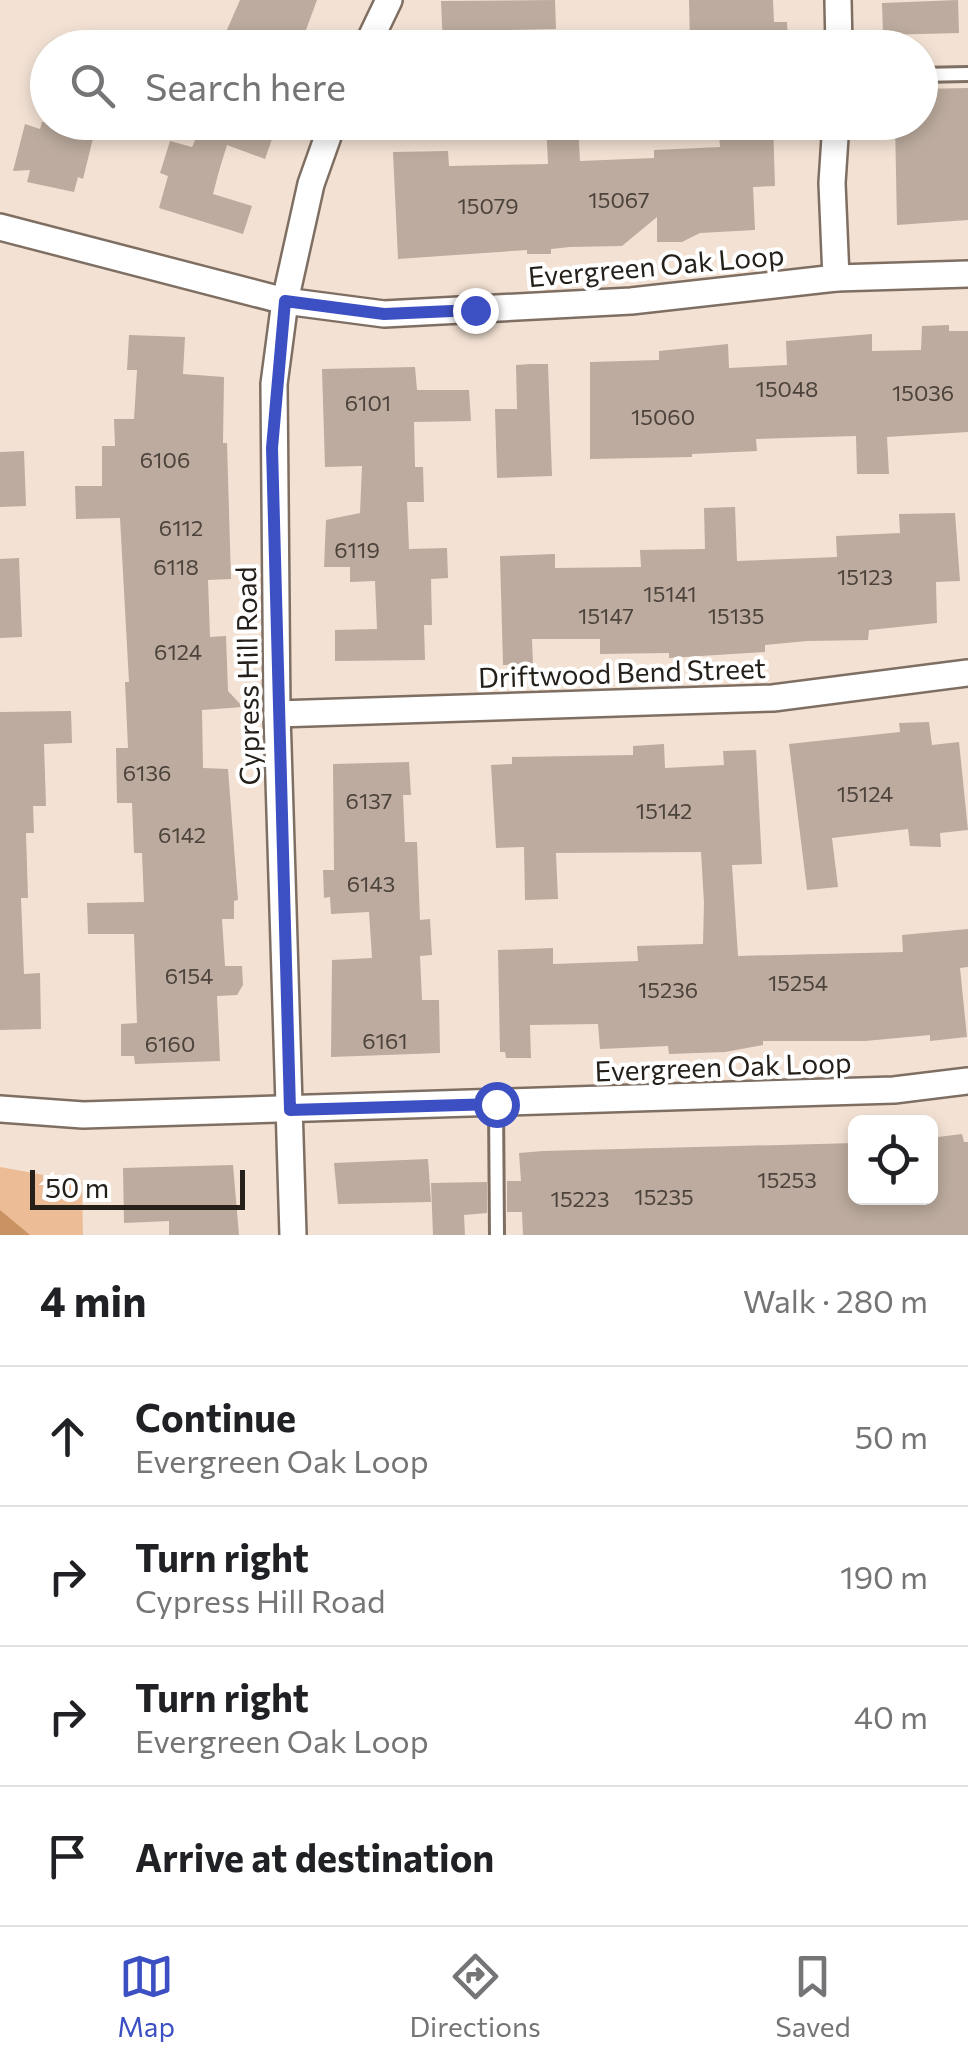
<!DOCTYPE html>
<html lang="en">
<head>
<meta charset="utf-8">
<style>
  body { margin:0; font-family:Commissioner,sans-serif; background:#f6f6f6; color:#202124 }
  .controls { position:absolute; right:30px; bottom:30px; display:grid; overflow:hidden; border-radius:15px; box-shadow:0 5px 15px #0003 }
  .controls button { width:90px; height:90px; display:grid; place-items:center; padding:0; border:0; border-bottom:2px solid #e0e0e0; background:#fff; color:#202124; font:50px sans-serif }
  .scale { position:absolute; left:30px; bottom:25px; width:215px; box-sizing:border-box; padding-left:10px; border:5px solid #26201b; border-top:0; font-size:28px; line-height:35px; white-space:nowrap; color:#26201b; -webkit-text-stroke:8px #fff; paint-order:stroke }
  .stop { position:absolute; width:30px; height:30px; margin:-22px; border:8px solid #3d50c3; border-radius:50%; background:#fff }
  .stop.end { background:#3d50c3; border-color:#fff; box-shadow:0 2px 10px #0008 }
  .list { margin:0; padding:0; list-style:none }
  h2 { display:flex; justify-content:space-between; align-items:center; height:130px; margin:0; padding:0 40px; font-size:42px }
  h2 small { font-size:32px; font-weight:400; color:#757577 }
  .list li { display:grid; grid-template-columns:65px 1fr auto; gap:30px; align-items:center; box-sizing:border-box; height:140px; padding:0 40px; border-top:2px solid #e0e0e0 }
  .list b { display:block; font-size:38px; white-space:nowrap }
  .list p { margin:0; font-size:32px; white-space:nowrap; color:#757577 }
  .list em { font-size:32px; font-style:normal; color:#757577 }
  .icon { flex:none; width:55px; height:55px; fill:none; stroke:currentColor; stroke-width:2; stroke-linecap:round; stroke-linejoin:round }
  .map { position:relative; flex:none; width:968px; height:1235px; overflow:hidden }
  .search { position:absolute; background:#fff; box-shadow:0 5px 15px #0003; left:30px; right:30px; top:30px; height:110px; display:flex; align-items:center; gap:25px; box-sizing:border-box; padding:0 35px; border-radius:55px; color:#757577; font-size:38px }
  .sheet { height:690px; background:#fff }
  nav { display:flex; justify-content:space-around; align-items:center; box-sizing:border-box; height:140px; border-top:2px solid #e0e0e0; background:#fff; font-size:28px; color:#757577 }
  nav a { display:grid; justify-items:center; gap:5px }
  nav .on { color:#3d50c3 }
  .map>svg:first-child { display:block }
  .green { fill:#ebbc96 }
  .water { fill:#c99263 }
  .building { fill:#bcab9e }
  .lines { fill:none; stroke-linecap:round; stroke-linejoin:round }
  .service-casing { stroke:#7f6f63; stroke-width:18 }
  .minor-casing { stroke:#7f6f63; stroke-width:30 }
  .service { stroke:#fff; stroke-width:12 }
  .minor { stroke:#fff; stroke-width:25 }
  .route { stroke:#3d50c3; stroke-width:12 }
  .labels { text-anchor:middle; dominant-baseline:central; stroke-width:8; stroke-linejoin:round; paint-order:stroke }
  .number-label { font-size:22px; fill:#4c433c }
  .street-label { font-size:28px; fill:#26201b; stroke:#fff }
</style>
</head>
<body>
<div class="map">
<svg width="968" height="1235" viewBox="0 0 968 1235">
  <rect width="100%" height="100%" fill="#f3e2d4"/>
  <!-- green -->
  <polygon class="green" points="0,1167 82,1182 83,1235 0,1235"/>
  <!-- water -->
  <polygon class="water" points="0,1210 30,1235 0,1235"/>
  <!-- building -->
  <g class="building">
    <polygon points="240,0 317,0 303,38 295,40 292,48 219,48"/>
    <polygon points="555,0 556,29 510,30 511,48 443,48 441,1"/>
    <polygon points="689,0 773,0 774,22 787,22 788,48 690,48"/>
    <polygon points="958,0 959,33 883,35 882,3"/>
    <polygon points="968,88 968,220 897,225 895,122 920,122 920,89"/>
    <polygon points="42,122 97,122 83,179 78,177 74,192 27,182 30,170 13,171 25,124 40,129"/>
    <polygon points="174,122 278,122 265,159 227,145 219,171 213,194 252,206 243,234 159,208 168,176 160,173 170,141 192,147 198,134"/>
    <polygon points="546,122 578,122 580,161 654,158 654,150 720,147 718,122 773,122 775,186 753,187 755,230 700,233 682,242 657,242 657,217 622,246 570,247 551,249 551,254 527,254 527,250 398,259 393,152 448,151 449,166 548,164"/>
    <polygon points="949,325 949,331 968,331 968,432 887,437 889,474 857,474 856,436 756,439 757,451 692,454 692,457 590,459 590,362 659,360 659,351 728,344 729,368 787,365 786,341 872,334 872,351 921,350 922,326"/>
    <polygon points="129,335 185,337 183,374 224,377 223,443 227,443 231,579 208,580 210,637 226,636 228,691 243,707 202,710 203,768 228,769 238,900 234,901 234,919 222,919 225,966 242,966 243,985 237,995 217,996 220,1061 135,1064 134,1056 121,1056 121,1024 137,1023 134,934 88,934 87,903 144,902 142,853 134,853 132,803 117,803 116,748 128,748 125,682 129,682 120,518 76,519 75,486 102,486 102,446 115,446 114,419 134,419 137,370 127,370"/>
    <polygon points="531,364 548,364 552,476 497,478 495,409 517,409 516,365"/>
    <polygon points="415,367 417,390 469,390 471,421 414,422 415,467 423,467 424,502 407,502 409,549 447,548 448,578 431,579 432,625 424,625 425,660 335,661 335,630 377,629 375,581 350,582 350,567 324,567 326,520 360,513 362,466 325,467 322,369"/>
    <polygon points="24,451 26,506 0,507 0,452"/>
    <polygon points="735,507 737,561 837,557 836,536 900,533 899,514 955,513 960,581 936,582 937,623 869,630 868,640 807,641 765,645 765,652 669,658 669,653 600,654 600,639 532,639 533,664 503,665 500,556 555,554 555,568 641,567 640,550 705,549 704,508"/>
    <polygon points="19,558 22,637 0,638 0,559"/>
    <polygon points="71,711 72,743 44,744 46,806 33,806 34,833 26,833 28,898 21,898 24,974 40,973 41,1029 0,1030 0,712"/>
    <polygon points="929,722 932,745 959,742 968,830 940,833 941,847 910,846 908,829 832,838 838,887 807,890 789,744 900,732 899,723"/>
    <polygon points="664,744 665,768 724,765 723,751 756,750 762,864 732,865 738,956 903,952 902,935 968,929 968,967 960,968 967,1037 930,1041 930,1035 865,1041 763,1041 763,1045 725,1052 669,1054 668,1046 600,1049 598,1024 530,1025 531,1058 506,1058 505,1052 500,1052 498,950 553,948 553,964 638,961 637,946 703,944 704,903 701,852 556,853 558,899 525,900 524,847 496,848 491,765 512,764 512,757 633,755 633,746"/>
    <polygon points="409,762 411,795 403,795 405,842 417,842 420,920 430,919 432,955 420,956 422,1000 439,1000 440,1053 331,1057 332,960 372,958 369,912 331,914 330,897 324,898 323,870 334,870 333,764"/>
    <polygon points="962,1134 964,1142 968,1142 968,1235 523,1235 522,1212 507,1212 507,1181 521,1181 519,1153 543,1151 856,1143 856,1198 930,1198 930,1138"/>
    <polygon points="428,1159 431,1202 338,1204 334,1163"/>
    <polygon points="233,1165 239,1235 169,1235 169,1221 124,1223 123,1168"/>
    <polygon points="487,1182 487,1213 464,1215 465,1235 433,1235 431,1183"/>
  </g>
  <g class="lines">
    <defs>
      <g id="service">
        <polyline points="920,75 968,74"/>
        <polyline points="496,1104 497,1235"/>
      </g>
      <g id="minor">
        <polyline points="838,0 839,48"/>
        <polyline points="366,48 389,0"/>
        <polyline points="0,227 285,301 384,314 631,301 836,278 968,274"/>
        <polyline points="836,278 832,183 836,122"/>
        <polyline points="277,714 773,698 968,673"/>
        <polyline points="0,1109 83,1115 894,1090 968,1081"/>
        <polyline points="293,1235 277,714 274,384 285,301 311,184 333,122"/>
      </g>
    </defs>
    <!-- service casing -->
    <use href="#service" class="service-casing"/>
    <!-- minor casing -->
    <use href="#minor" class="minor-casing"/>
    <!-- service -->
    <use href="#service" class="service"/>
    <!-- minor -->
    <use href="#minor" class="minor"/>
  </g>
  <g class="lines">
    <!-- route -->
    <polyline class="route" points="475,310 384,314 285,301 272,448 290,1110 496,1104"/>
  </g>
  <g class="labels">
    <!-- number labels -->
    <g class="number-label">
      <text x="619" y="199">15067</text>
      <text x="488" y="205">15079</text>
      <text x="787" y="388">15048</text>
      <text x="923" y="392">15036</text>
      <text x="368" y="402">6101</text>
      <text x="663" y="416">15060</text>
      <text x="165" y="459">6106</text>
      <text x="181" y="527">6112</text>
      <text x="357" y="549">6119</text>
      <text x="176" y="566">6118</text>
      <text x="865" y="576">15123</text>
      <text x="670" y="593">15141</text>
      <text x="606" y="615">15147</text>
      <text x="736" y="615">15135</text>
      <text x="178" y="651">6124</text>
      <text x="147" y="772">6136</text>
      <text x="865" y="793">15124</text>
      <text x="369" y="800">6137</text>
      <text x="664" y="810">15142</text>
      <text x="182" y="834">6142</text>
      <text x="371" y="883">6143</text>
      <text x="189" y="975">6154</text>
      <text x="798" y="982">15254</text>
      <text x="668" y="989">15236</text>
      <text x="385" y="1040">6161</text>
      <text x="170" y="1043">6160</text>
      <text x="787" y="1179">15253</text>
      <text x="664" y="1196">15235</text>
      <text x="580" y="1198">15223</text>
    </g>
    <!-- street labels -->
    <g class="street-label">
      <text transform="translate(656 265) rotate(-5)">Evergreen Oak Loop</text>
      <text transform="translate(622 672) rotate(-2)">Driftwood Bend Street</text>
      <text transform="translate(247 676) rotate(-91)">Cypress Hill Road</text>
      <text transform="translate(723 1066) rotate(-2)">Evergreen Oak Loop</text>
    </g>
  </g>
</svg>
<div class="controls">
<button><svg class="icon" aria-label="locate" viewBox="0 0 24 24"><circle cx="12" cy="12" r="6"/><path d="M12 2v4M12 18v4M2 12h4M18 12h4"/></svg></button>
</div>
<div class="scale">50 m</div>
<div class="stop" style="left:496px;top:1104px"></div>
<div class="stop end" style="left:475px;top:310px"></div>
<div class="search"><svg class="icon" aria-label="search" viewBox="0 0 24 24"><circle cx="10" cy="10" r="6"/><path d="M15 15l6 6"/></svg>Search here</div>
</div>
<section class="sheet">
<h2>4 min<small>Walk · 280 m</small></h2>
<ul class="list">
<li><svg class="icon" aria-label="ahead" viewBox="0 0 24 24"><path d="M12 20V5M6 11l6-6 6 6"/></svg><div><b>Continue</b><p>Evergreen Oak Loop</p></div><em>50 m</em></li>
<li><svg class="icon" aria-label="right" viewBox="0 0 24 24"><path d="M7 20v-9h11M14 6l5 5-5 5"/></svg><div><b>Turn right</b><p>Cypress Hill Road</p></div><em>190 m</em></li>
<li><svg class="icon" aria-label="right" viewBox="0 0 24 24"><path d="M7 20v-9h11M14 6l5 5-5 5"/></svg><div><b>Turn right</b><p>Evergreen Oak Loop</p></div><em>40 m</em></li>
<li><svg class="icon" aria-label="arrive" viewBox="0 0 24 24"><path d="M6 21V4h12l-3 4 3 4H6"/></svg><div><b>Arrive at destination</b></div></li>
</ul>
</section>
<nav>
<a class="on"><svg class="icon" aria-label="map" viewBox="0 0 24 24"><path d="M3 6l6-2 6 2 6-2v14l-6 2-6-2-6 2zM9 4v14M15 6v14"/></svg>Map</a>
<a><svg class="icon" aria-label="directions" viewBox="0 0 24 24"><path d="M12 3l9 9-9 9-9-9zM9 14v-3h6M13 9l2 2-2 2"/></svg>Directions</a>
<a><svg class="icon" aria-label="saved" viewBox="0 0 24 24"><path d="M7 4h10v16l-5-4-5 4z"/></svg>Saved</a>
</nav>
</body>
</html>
